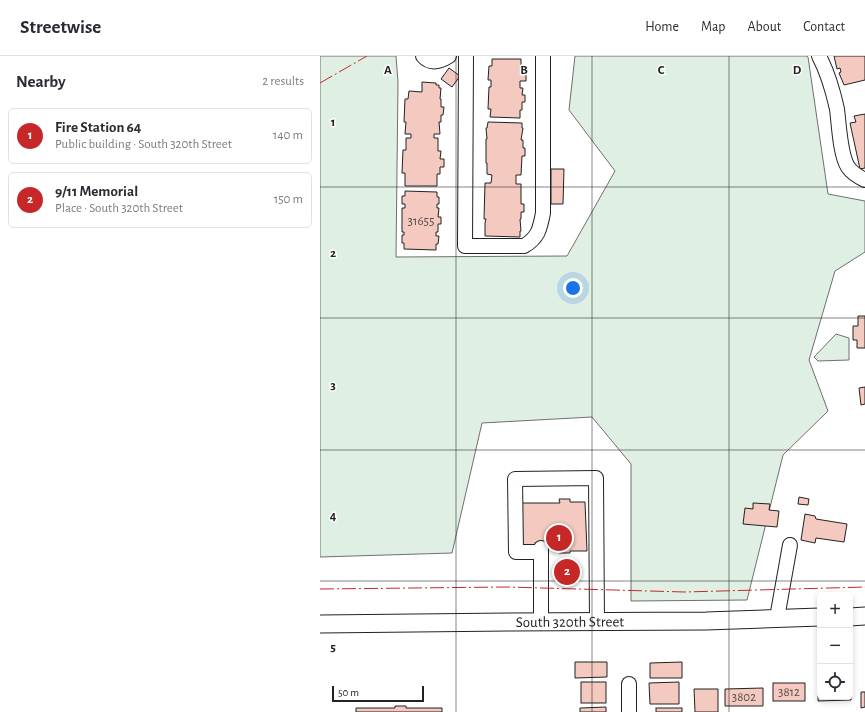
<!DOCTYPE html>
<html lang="en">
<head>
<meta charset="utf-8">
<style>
  body { margin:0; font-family:"Alegreya Sans",sans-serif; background:#f2f2f3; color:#2b2b33 }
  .controls { position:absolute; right:12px; bottom:12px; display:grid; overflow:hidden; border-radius:6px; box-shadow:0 2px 6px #0003 }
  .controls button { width:36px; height:36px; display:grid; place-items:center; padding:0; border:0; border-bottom:1px solid #e1e1e2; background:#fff; color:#2b2b33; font:20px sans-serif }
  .scale { position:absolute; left:12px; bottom:10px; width:92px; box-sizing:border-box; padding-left:4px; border:2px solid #222; border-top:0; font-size:11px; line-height:14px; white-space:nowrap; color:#222; -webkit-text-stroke:3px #fff; paint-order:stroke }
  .you { position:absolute; left:253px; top:232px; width:14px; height:14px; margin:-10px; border:3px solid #fff; border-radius:50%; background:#1a73e8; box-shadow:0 0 0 6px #1a73e833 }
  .badge { display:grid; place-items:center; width:26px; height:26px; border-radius:50%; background:#c62828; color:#fff; font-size:13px; font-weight:700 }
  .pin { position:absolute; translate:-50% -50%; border:2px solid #fff; box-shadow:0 1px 4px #0006 }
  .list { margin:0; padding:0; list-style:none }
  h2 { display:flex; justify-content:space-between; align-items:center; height:52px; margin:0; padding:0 16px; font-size:17px }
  h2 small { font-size:13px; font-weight:400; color:#7c7c81 }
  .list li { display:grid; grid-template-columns:26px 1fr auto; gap:12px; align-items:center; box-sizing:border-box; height:56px; margin:0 8px 8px; padding:0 8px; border:1px solid #e1e1e2; border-radius:6px }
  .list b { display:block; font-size:15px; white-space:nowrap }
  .list p { margin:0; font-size:13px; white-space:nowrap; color:#7c7c81 }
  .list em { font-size:13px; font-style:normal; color:#7c7c81 }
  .icon { flex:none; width:22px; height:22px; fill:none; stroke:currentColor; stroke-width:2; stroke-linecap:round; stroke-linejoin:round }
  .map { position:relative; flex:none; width:545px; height:656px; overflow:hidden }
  header { display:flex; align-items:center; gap:24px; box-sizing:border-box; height:56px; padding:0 20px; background:#fff; border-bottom:1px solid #e1e1e2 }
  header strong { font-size:19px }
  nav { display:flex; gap:22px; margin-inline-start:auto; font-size:14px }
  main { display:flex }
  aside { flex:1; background:#fff }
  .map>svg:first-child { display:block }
  .green { fill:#e0efe3; stroke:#6f6f6f }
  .parking { fill:#ededed; stroke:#6f6f6f }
  .building { fill:#f3c9c0; stroke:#222 }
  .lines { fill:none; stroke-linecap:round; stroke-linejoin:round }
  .minor-casing { stroke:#222; stroke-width:16 }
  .major-casing { stroke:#222; stroke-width:19 }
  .minor { stroke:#fff; stroke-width:14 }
  .major { stroke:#fff; stroke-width:17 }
  .power { stroke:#c62828; stroke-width:1; stroke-dasharray:14 3 2 3; stroke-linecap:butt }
  .grid { fill:none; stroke:#222; stroke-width:1; stroke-opacity:0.55 }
  .labels { text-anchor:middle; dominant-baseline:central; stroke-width:3; stroke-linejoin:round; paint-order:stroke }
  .number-label { font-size:13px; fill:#564c4a }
  .street-label { font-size:15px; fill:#222; stroke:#fff }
  .grid-label { font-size:13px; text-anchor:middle; font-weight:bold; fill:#222; stroke:#fff; stroke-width:3; stroke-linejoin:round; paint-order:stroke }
</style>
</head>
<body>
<header>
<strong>Streetwise</strong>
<nav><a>Home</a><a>Map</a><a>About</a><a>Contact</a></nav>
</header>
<main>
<aside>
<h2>Nearby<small>2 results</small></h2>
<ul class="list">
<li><span class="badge">1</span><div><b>Fire Station 64</b><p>Public building · South 320th Street</p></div><em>140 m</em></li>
<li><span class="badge">2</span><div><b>9/11 Memorial</b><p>Place · South 320th Street</p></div><em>150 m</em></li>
</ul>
</aside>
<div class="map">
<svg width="545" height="656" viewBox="0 0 545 656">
  <rect width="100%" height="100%" fill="#fff"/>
  <!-- green -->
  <g class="green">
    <polygon points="0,0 76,0 78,26 76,201 247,200 295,115 249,54 255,0 486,0 488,1 508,138 545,145 545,196 515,215 489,304 508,355 463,399 427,544 311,545 311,408 272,361 162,367 132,497 0,501"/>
    <polygon points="516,278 529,282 529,304 498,305 494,301"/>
  </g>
  <!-- parking -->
  <polygon class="parking" points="247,513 255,519 252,528 242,528 239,518"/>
  <!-- building -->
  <g class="building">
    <polygon points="514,0 545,0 545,24 524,29 519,17 521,16 520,12 517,13"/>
    <polygon points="172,3 201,3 201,10 204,10 203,17 206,18 206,25 200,25 200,32 203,32 202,39 205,39 205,46 202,46 202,54 200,54 200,62 170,61 171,53 168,53 169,31 171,31 171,24 168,24 169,10 172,10"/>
    <polygon points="129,12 140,20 132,31 121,23"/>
    <polygon points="102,26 116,27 116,29 119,29 119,32 121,32 120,43 121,43 121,51 124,51 123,59 121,59 121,66 119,66 120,78 114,78 114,82 118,82 118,95 121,95 120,103 124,103 124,111 120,111 120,118 117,118 117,130 85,130 85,117 82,117 83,94 86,94 86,82 91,82 91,78 85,78 86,66 84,66 85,43 88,43 89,35 102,36"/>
    <polygon points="545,58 545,112 540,113 530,67 536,66 534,60"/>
    <polygon points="168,66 202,67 202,72 203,72 201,84 203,84 203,92 205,92 205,100 202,100 201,119 196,119 196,128 201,128 201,148 204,148 204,156 201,156 201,163 200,163 201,175 200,175 200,181 165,180 165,167 166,163 164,163 165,127 171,127 172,119 167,118 167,107 166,107 166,83 167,83 166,72 167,72"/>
    <polygon points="231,113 244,113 243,148 231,148"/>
    <polygon points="85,135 117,136 117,141 119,141 119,148 117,148 117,152 119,152 118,161 121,161 121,168 118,168 118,176 116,176 116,180 119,180 118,188 116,188 116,194 84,193 84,187 82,187 82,179 84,179 84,176 82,176 82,152 85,152 85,148 82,148 82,140 85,140"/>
    <polygon points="538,260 545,260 545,292 537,292 537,284 533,284 533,270 538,270"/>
    <polygon points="545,331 545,348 541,349 539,332"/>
    <polygon points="479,441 489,443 488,449 478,448"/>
    <polygon points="239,443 250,443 250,446 265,446 267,495 250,495 250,497 239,497 239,492 200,493 200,447 240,447"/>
    <polygon points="433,447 450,448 449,454 459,455 457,471 423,468 425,452 433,453"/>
    <polygon points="485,458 495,460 496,463 527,468 524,486 496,482 495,487 481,484"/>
    <polygon points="255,606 287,606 287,621 255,622"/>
    <polygon points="362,606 362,622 330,622 330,607"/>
    <polygon points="530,614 531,644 498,645 498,625 500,625 500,641 530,641"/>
    <rect x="261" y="626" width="25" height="21"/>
    <polygon points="359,626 359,648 330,648 329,627"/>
    <rect x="453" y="627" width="32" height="18"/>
    <polygon points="443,632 443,650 405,650 405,633"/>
    <polygon points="374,633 398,633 398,656 375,656"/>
    <polygon points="541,636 545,636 545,651 541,652"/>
    <polygon points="75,650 86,650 86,652 122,652 122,656 36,656 36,652 75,652"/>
    <polygon points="286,651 286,656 260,656 260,652"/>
    <rect x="336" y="652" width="26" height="4"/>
  </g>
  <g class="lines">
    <defs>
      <g id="minor">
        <path d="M103 0C111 9 121 5 129 0"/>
        <path d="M146 0 145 190H204C218 182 220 173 223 157V0"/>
        <path d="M499 0C508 17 513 35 517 53 519 68 520 99 528 111 532 117 539 121 545 124"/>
        <polyline points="221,492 221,566"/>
        <polyline points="221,496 196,496 195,423 276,422 277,566"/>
        <polyline points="457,562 470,489"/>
        <polyline points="309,628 309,656"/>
      </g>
      <g id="major">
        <polyline points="530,561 545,560"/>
        <path id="s1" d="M0 568 189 566 386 565 500 561"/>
      </g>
    </defs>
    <!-- minor casing -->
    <use href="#minor" class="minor-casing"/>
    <!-- major casing -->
    <use href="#major" class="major-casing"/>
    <!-- minor -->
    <use href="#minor" class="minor"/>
    <!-- major -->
    <use href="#major" class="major"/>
    <!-- power -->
    <g class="power">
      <polyline points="0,27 47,0"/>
      <polyline points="0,533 186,531 365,536 545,531"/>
    </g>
  </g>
  <!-- grid -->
  <path class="grid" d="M136 0V656M272 0V656M409 0V656M0 131H545M0 262H545M0 394H545M0 525H545"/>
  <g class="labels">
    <!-- number labels -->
    <g class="number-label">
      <text x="101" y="165">31655</text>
      <text x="469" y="636">3812</text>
      <text x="424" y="641">3802</text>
    </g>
    <!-- street labels -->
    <g class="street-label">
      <text stroke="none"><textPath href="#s1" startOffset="250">South 320th Street</textPath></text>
    </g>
  </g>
  <g class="grid-label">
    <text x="68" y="18">A</text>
    <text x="204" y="18">B</text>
    <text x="341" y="18">C</text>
    <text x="477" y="18">D</text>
    <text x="13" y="70">1</text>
    <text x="13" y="201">2</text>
    <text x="13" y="333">3</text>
    <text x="13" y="464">4</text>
    <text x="13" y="595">5</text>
  </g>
</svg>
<div class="controls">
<button>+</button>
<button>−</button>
<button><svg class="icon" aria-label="locate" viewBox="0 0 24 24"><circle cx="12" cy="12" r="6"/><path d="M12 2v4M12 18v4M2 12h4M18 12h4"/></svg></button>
</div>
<div class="scale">50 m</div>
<div class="you"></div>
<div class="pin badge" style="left:239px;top:482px">1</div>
<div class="pin badge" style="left:247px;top:516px">2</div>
</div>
</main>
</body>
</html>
